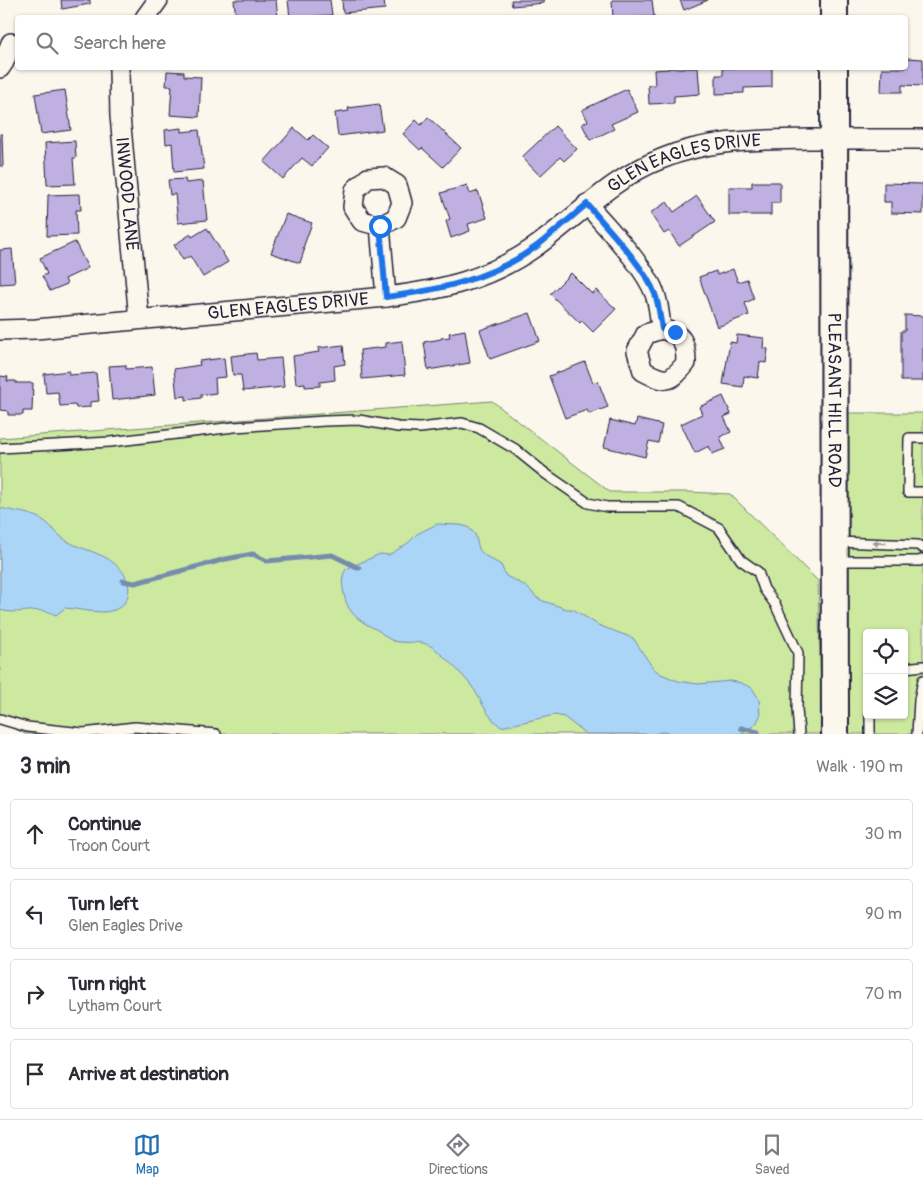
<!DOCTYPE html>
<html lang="en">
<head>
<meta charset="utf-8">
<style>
  body { margin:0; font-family:Pangolin,sans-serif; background:#f2f2f3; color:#2b2b33 }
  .controls { position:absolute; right:15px; bottom:15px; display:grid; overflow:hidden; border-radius:5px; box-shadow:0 1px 4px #0004 }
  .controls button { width:45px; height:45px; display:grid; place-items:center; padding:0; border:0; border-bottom:1px solid #e1e1e2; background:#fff; color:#2b2b33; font:25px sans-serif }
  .stop { position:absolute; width:15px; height:15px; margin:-11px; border:4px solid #1a73e8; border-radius:50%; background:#fff }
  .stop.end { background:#1a73e8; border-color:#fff; box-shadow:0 1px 5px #0008 }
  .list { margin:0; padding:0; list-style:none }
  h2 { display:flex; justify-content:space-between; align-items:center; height:65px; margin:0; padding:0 20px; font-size:21px }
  h2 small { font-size:16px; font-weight:400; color:#7c7c81 }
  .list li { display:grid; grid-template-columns:32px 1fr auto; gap:15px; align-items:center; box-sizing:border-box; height:70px; margin:0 10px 10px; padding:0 10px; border:1px solid #e1e1e2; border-radius:5px }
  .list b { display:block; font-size:19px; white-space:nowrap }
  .list p { margin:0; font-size:16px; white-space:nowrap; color:#7c7c81 }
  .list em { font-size:16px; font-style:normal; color:#7c7c81 }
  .icon { flex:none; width:28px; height:28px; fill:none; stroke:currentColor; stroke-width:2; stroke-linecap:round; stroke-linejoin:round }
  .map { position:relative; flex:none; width:923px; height:734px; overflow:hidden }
  .search { position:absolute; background:#fff; box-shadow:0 1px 4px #0004; left:15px; right:15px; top:15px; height:55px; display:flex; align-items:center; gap:12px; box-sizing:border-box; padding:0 18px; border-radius:5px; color:#7c7c81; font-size:19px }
  .sheet { height:385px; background:#fff }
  nav { display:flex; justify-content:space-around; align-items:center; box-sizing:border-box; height:70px; border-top:1px solid #e1e1e2; background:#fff; font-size:14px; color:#7c7c81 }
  nav a { display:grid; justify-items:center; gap:2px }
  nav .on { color:#1f6fb2 }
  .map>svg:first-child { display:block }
  .green { fill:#cde9a0; stroke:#78866e; fill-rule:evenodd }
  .water { fill:#abd5f6; stroke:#748dab }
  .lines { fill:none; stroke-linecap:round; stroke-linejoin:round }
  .stream { stroke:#748dab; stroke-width:5 }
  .building { fill:#c0b0e1; stroke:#22223b }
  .lane-casing { stroke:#22223b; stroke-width:12 }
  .street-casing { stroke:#22223b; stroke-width:22 }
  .secondary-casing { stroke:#22223b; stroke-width:30 }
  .lane { stroke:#fbf7ec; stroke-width:9 }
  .street { stroke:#fbf7ec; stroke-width:19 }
  .secondary { stroke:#fbf7ec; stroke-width:26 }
  .oneway { fill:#99979c }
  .route { stroke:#1a73e8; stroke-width:6 }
  .labels { text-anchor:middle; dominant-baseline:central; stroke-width:4; stroke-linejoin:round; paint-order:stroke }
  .street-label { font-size:18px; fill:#22223b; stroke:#fbf7ec }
</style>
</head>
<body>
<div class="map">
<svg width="923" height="734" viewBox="0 0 923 734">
  <rect width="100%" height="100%" fill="#fbf7ec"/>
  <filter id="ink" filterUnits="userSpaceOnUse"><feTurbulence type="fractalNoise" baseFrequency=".02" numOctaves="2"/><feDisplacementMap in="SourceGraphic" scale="10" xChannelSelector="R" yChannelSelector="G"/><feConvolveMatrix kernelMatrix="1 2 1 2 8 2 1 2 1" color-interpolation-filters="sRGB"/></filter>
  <g filter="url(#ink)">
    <!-- green -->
    <g class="green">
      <polygon points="492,401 610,492 688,492 730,494 818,581 822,734 141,734 117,731 101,734 25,734 0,720 0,438"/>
      <path d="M839 413H923V734H839ZM867 633H904V715H867Z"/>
    </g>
    <!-- water -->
    <g class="water">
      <path d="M0 508C12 511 26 512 37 517 50 522 55 534 67 541 82 550 101 552 115 564 136 580 134 611 103 612 91 612 77 609 65 608L56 615C39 605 18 616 0 610Z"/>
      <path d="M437 524 460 525 468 527 475 534 479 549 484 555 501 565 506 576 522 584 530 590 536 597 543 601 567 609H573L598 625 633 638 653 668 661 674 678 681 698 684 731 681 741 683 752 688 759 699 760 716 756 724 742 734H683L662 732 655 734H586L564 717 555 715 501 727C484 714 482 699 470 684 460 672 447 659 435 649 420 637 406 646 391 640 387 638 383 634 379 631 362 622 348 616 344 594 342 586 341 576 346 569L380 554 389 555 408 543 417 534Z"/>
    </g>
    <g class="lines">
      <!-- stream -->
      <g class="stream">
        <polyline points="123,581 135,583 226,559 253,554 267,561 332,555 359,568"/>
        <polyline points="741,728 758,732"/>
      </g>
    </g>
    <!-- building -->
    <g class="building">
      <polygon points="61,0 90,0 90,4 62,9"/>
      <polygon points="234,0 276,0 278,18 236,18"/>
      <polygon points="288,0 330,0 332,15 290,18"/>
      <polygon points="342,0 384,0 385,9 343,13"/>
      <polygon points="511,0 544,0 544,3 512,6"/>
      <polygon points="612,0 652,0 654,17 613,18"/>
      <polygon points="680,0 708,0 684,10"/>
      <polygon points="906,58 923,59 923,86 902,85 902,92 881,92 882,68 906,68"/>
      <polygon points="669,68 698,68 700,94 674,96 674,103 649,104 648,85 655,85 654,70 669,69"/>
      <polygon points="723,68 772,68 772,87 744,88 744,93 716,94 716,75 723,75"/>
      <polygon points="167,71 184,72 184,76 201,77 199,117 170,115 172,86 166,86"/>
      <polygon points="627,89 638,112 611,124 614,129 590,140 582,124 588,121 582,110"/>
      <polygon points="65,90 71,130 41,134 35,94"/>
      <polygon points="379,104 383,130 338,136 335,113 349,111 348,108"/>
      <polygon points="428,117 461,148 443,167 422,148 420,150 403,134 416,120 421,125"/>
      <polygon points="555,126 577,149 564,161 560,157 540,176 522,157"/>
      <polygon points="182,128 182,132 199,130 204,169 174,172 172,143 166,144 165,130"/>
      <polygon points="294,128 308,140 313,135 328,148 312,166 302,158 283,179 264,162"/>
      <polygon points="0,134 2,134 3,166 0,166"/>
      <polygon points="75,141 76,158 73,158 75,184 47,185 45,143"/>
      <polygon points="185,179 186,183 203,181 207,220 178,223 175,194 170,195 168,180"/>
      <polygon points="752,182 780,182 780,203 771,203 771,215 729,215 729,187 752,187"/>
      <polygon points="884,183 923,184 923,214 891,213 891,202 884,202"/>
      <polygon points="467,185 470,194 478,191 487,218 468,224 470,231 451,238 446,221 450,219 441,193"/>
      <polygon points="80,194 81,210 76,210 77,235 47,236 48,195"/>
      <polygon points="697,196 715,222 679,246 669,231 664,234 650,213 667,202 674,212"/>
      <polygon points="286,214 312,223 303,248 305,248 300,263 271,253"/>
      <polygon points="207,228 228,262 203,277 190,256 183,260 174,245 191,234 192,237"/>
      <polygon points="75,242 88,268 65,279 67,284 50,291 42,276 47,274 40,258"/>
      <polygon points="12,249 15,283 0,284 0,250"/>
      <polygon points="733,269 738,282 747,279 754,299 745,303 749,315 717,327 699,277 716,271 717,275"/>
      <polygon points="571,273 592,294 596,290 616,309 593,332 582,321 580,323 550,294"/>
      <polygon points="530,313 540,341 490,359 480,330"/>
      <polygon points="905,315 923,316 923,381 901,381 901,331 905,331"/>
      <polygon points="465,330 470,363 428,370 424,342 441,339 441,338 450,337 449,333"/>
      <polygon points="737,335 764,338 763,348 768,349 766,363 760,362 758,378 744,376 743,387 723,384 730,342 736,343"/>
      <polygon points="402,341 405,375 362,379 360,350 386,347 386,343"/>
      <polygon points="343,345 345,364 334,366 335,380 320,382 320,386 305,387 305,383 296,384 293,356 319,352 318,348"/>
      <polygon points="256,353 257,360 281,358 284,387 243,391 241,375 233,375 231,356"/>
      <polygon points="224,358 226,377 215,378 216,393 201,395 201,398 186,400 186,396 177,397 174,369 200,365 199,361"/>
      <polygon points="585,362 593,383 598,381 608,407 589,414 587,410 565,418 549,376"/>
      <polygon points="126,365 126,369 152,367 155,395 112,400 109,366"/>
      <polygon points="69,371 69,375 96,373 99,401 90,402 90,407 76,408 75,405 60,406 58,392 46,393 44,374"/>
      <polygon points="0,376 8,377 7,381 16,381 16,383 33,383 32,411 23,411 23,415 8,415 8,411 0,410"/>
      <polygon points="723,396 731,414 724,417 731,432 720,437 725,449 712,454 709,446 695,453 681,424 702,414 699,407"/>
      <polygon points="637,419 662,425 658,443 649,441 645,457 604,447 610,420 635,426"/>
    </g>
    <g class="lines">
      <defs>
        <g id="lane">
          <polyline points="923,438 909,438 908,492 923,492"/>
          <polyline points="0,448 110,442 234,427 325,421 359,420 398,427 420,428 462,423 479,428 515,449 546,474 588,503 607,507 679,507 719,528 741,560 758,572 764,589 775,604 798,653 797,709 799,734"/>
          <polyline points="837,542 918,545 923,548"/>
          <polyline points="837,561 920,561 923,559"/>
          <polyline points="904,668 923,666"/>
          <polyline points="870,715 870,734"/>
          <polyline points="0,719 27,727 83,733 135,727 216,734"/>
          <polyline points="917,734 919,700 923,680"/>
        </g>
        <g id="street">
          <polyline points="145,18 158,0"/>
          <polyline points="0,68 4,62 11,43"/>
          <path id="s1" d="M119 68 120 116 139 319"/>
          <path d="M587 204C607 228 645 266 655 294 659 305 660 318 661 329L646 334 637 351 643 371C666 383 670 383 686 363 686 342 683 334 661 329"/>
          <polyline points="380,226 362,221 353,207 355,190 368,178 384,177 397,185 402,203 396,218 380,226 386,297"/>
          <path id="s2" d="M0 330 36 329 386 297C441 290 488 280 535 247 577 217 612 178 661 159 709 139 759 140 810 139 847 139 885 139 923 139"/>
        </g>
        <g id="secondary">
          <polyline points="834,0 834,18"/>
          <path id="s3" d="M834 68 835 734"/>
        </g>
      </defs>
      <!-- lane casing -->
      <use href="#lane" class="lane-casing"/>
      <!-- street casing -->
      <use href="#street" class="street-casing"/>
      <!-- secondary casing -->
      <use href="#secondary" class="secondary-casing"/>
      <!-- lane -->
      <use href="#lane" class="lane"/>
      <!-- street -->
      <use href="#street" class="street"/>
      <!-- secondary -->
      <use href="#secondary" class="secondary"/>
    </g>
    <!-- one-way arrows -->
    <defs><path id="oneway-solid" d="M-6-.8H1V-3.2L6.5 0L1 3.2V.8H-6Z" transform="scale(1.25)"/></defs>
    <use class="oneway" href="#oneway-solid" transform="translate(879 543) rotate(-178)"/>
  </g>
  <g class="lines" filter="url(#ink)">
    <!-- route -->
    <path class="route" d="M380 226 386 297C440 290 492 279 537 246 554 233 570 218 587 204 607 228 644 266 655 294 659 305 660 318 662 329L675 332"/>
  </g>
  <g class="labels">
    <!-- street labels -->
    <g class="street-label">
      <text stroke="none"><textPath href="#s2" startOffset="722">GLEN EAGLES DRIVE</textPath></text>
      <text stroke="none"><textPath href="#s1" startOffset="126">INWOOD LANE</textPath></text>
      <text stroke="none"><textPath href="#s2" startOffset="289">GLEN EAGLES DRIVE</textPath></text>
      <text stroke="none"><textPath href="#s3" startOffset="332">PLEASANT HILL ROAD</textPath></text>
    </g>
  </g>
</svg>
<div class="controls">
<button><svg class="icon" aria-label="locate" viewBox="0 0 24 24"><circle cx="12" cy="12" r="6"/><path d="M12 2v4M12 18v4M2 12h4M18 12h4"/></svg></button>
<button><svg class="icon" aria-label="layers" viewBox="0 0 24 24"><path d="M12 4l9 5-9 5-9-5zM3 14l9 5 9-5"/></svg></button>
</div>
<div class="stop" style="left:380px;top:226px"></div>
<div class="stop end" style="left:675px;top:332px"></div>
<div class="search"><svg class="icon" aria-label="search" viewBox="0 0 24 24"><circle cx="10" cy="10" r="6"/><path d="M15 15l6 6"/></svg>Search here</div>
</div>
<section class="sheet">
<h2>3 min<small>Walk · 190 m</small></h2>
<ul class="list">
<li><svg class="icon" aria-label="ahead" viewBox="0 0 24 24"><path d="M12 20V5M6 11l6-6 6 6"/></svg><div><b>Continue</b><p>Troon Court</p></div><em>30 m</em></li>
<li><svg class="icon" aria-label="left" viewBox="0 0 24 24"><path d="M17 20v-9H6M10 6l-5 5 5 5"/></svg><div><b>Turn left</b><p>Glen Eagles Drive</p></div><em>90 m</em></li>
<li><svg class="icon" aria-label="right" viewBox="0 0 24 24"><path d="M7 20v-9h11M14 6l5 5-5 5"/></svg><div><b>Turn right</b><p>Lytham Court</p></div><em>70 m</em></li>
<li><svg class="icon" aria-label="arrive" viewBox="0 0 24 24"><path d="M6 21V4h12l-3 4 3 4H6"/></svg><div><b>Arrive at destination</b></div></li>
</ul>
</section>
<nav>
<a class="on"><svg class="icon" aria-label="map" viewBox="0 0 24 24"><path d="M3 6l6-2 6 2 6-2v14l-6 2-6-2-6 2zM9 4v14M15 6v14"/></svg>Map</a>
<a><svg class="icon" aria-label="directions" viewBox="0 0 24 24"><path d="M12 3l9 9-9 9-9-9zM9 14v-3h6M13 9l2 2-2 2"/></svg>Directions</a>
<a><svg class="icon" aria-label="saved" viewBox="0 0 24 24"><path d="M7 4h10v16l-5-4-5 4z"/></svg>Saved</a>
</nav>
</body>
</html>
